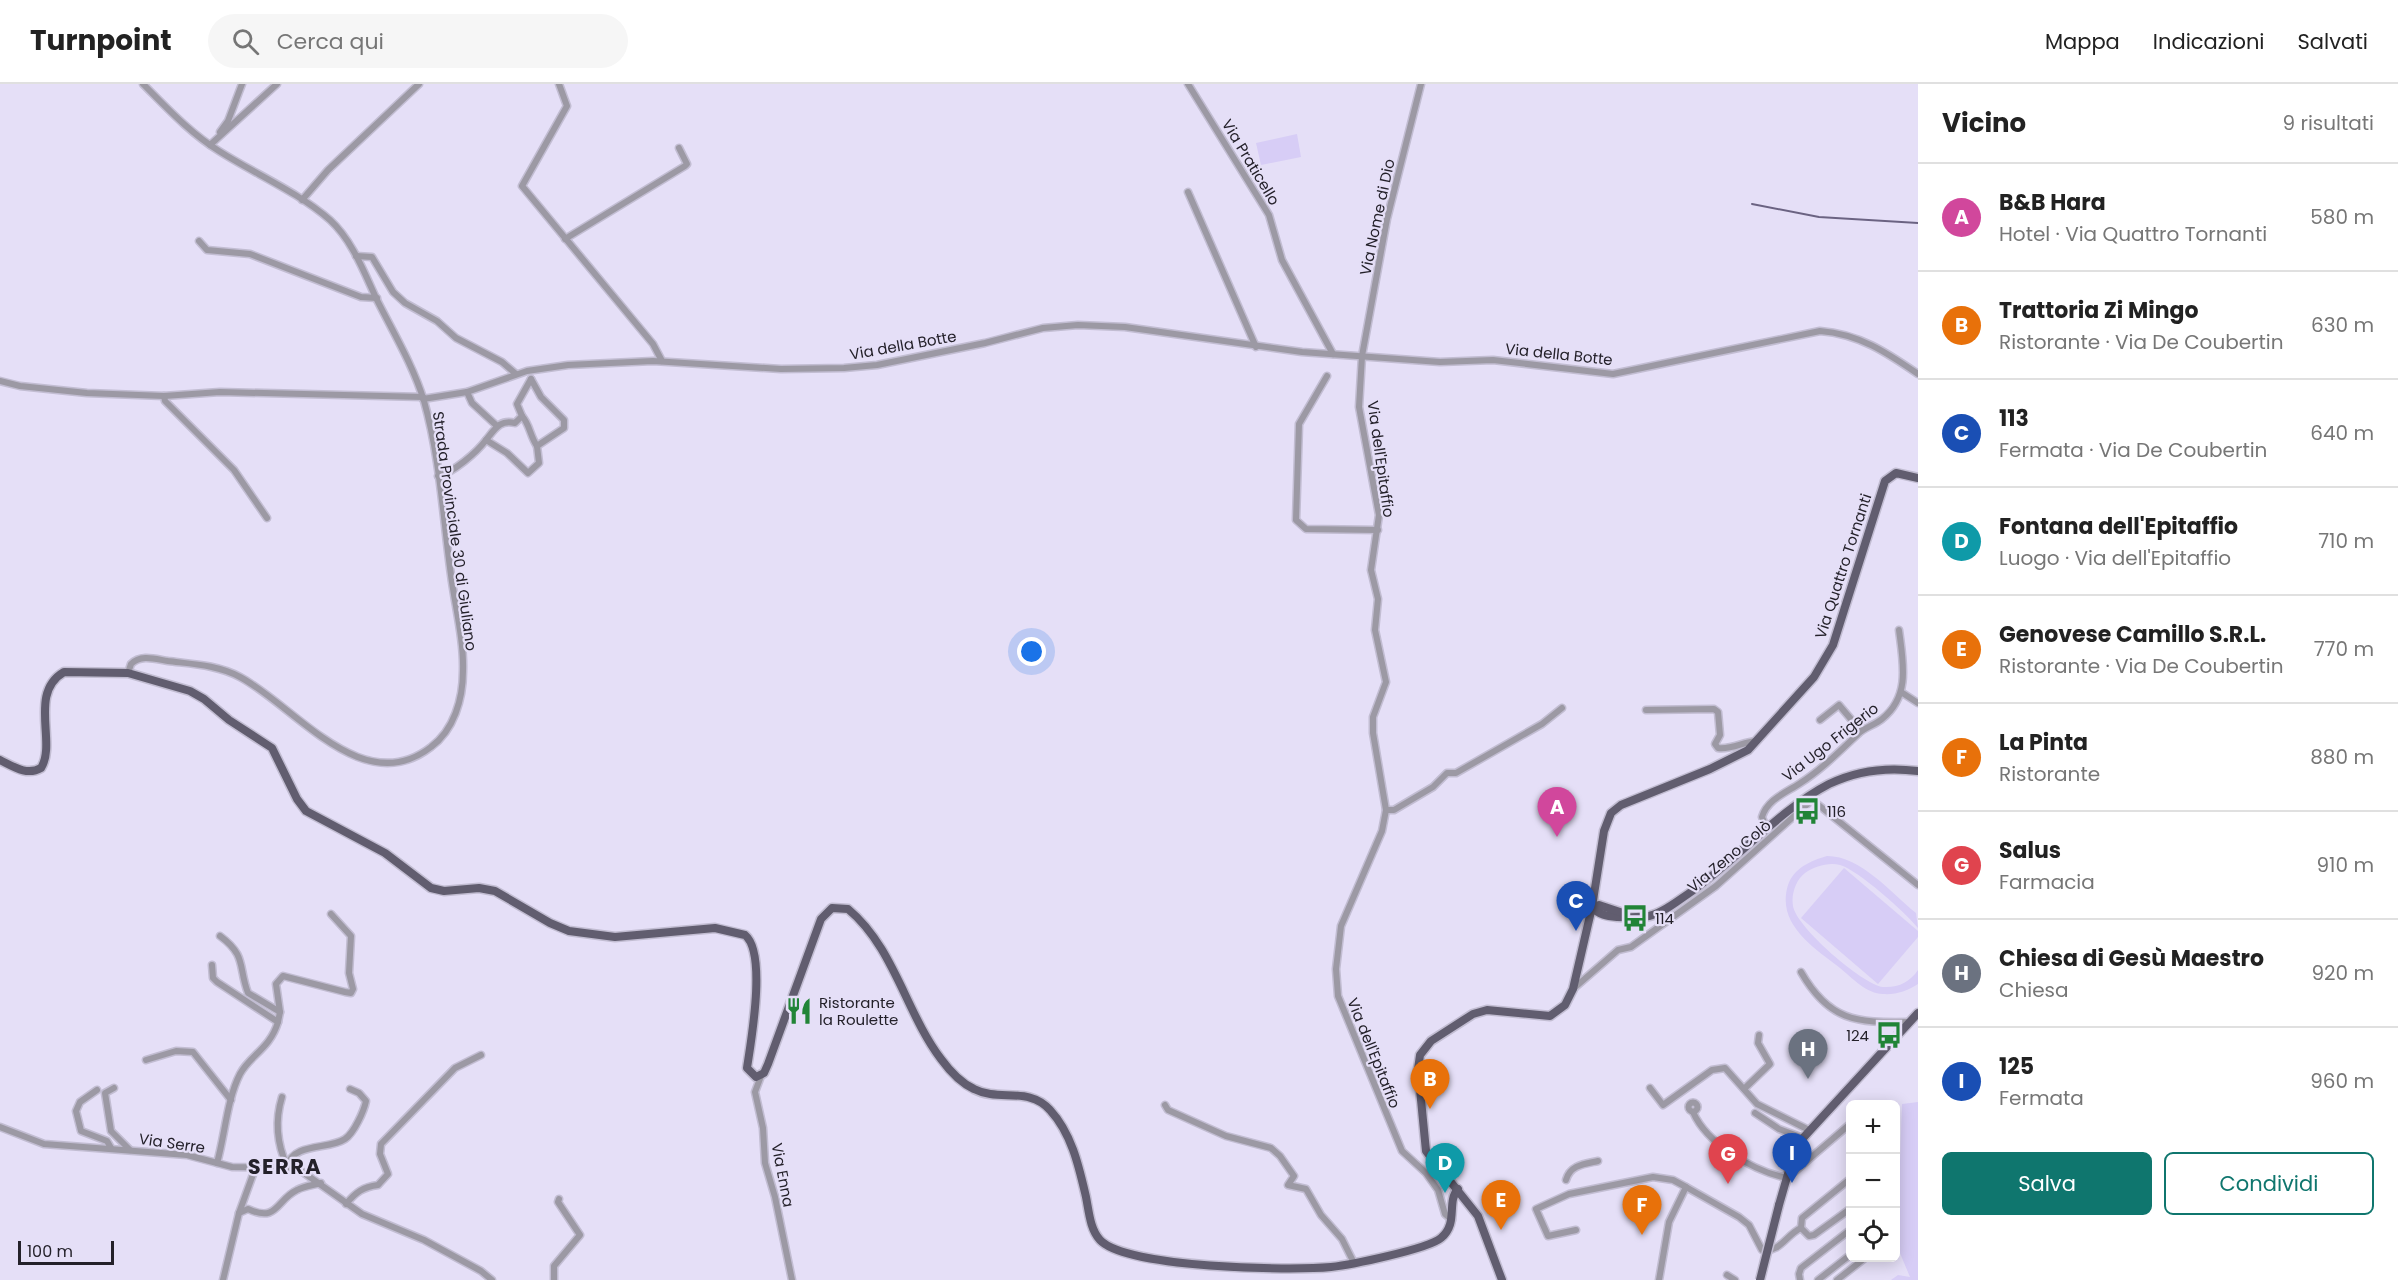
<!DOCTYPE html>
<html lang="it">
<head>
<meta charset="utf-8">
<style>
  body { margin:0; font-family:Poppins,sans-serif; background:#f6f6f6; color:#222 }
  .controls { position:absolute; right:18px; bottom:18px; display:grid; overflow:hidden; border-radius:9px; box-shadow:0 3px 15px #0003 }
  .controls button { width:54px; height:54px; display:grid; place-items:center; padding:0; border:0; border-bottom:2px solid #e0e0e0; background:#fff; color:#222; font:30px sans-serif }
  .scale { position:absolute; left:18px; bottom:15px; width:96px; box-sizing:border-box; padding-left:6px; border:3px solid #24212a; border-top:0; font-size:16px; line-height:21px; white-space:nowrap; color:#24212a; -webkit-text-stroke:4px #e5dff7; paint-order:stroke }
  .you { position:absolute; left:1032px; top:568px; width:21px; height:21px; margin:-15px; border:4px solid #fff; border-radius:50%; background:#1a73e8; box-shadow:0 0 0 9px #1a73e833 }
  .badge { display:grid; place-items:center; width:39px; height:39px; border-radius:50%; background:#0f766e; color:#fff; font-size:20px; font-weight:700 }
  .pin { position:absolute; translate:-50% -50px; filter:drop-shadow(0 2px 3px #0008) }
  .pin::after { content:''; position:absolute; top:32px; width:21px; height:18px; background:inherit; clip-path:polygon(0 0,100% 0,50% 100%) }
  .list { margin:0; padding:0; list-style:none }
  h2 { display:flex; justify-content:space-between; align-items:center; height:78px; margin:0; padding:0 24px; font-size:26px }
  h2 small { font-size:20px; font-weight:400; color:#767676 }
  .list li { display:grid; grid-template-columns:39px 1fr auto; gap:18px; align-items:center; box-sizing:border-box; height:108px; padding:0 24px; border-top:2px solid #e0e0e0 }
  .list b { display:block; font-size:22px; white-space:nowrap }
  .list p { margin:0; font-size:20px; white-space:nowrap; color:#767676 }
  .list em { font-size:20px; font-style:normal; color:#767676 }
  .actions { display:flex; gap:12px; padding:18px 24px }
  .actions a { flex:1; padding:14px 0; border:2px solid #0f766e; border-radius:9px; text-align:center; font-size:21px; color:#0f766e }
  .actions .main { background:#0f766e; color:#fff }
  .icon { flex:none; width:33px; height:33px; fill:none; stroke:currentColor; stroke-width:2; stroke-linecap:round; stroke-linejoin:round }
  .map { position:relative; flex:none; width:1918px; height:1196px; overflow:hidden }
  header { display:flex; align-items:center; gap:36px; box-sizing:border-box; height:84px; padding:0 30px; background:#fff; border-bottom:2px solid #e0e0e0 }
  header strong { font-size:28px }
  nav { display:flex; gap:33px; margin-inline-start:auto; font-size:21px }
  .search { width:420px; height:54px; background:#f6f6f6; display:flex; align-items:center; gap:15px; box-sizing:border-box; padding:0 21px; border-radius:33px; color:#767676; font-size:22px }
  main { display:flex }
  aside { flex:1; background:#fff }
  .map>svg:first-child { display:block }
  .green { fill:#d7cdf6 }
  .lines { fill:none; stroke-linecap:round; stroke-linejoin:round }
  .stream { stroke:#6b6382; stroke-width:2 }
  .minor-casing { stroke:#c2bdd2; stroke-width:9 }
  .major-casing { stroke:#c2bdd2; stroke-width:11 }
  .minor { stroke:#9c99a4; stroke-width:6 }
  .major { stroke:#615d6f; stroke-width:8 }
  .major-bridge-casing { stroke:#c2bdd2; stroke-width:11; stroke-linecap:butt }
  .major-bridge { stroke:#615d6f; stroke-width:8 }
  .labels { text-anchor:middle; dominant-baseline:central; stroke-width:4.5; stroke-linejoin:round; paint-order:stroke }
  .street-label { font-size:15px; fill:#24212a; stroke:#e5dff7 }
  .poi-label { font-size:15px; fill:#24212a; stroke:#e5dff7; text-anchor:start }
  .district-label { font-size:21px; font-weight:bold; letter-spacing:1.5px; fill:#24212a; stroke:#e5dff7 }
</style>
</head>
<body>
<header>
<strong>Turnpoint</strong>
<div class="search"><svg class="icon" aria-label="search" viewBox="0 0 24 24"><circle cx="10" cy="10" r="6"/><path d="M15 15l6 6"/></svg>Cerca qui</div>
<nav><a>Mappa</a><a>Indicazioni</a><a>Salvati</a></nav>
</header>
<main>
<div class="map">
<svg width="1918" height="1196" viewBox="0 0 1918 1196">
  <rect width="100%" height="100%" fill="#e5dff7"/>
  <!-- green -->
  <g class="green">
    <polygon points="1297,50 1301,73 1261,81 1256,59"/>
    <path d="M1827 772C1861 772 1890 808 1916 829L1918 844C1906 829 1858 786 1840 781 1829 778 1815 782 1805 789 1796 796 1791 810 1793 822 1796 843 1863 901 1883 903 1898 904 1910 898 1918 886V900C1907 907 1896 911 1883 910 1867 910 1852 894 1840 884 1813 863 1776 840 1788 801 1794 784 1810 777 1827 772Z"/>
    <polygon points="1844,784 1918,847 1918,853 1878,900 1801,834"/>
    <polygon points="1918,1018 1918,1196 1891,1196 1898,1191 1910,1193 1897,1162 1902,1020"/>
  </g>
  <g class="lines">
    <!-- stream -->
    <polyline class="stream" points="1752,120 1819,133 1918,139"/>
    <defs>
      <g id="minor">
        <polyline points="559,0 567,22 522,102 653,260 662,277"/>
        <polyline points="1188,0 1269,131 1282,176 1333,270"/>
        <polyline points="1421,0 1387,135 1362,272 1359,323 1379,431 1371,486 1378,515 1375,546 1386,598 1373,633 1373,649 1386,726 1382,747 1341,842 1336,885 1338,912 1402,1067 1426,1089 1438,1106 1445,1130 1452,1136"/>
        <polyline points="220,48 228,37 242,0"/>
        <polyline points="210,61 277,0"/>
        <polyline points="1188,108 1256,263"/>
        <polyline points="302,116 328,86 419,0"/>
        <polyline points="565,155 685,82 687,80 679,64"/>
        <polyline points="199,157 207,166 250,170 361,213 377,214"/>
        <polyline points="356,172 372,173 393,208 405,219 437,237 456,254 502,278 516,290"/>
        <polyline points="1327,292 1299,340 1296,436 1306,445 1378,446"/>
        <polyline points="0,297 20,302 87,309 164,312 220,308 423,313"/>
        <polyline points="467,308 472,319 497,342"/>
        <polyline points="164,312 165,317 234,386 267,434"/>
        <path d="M423 315 467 308 527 287 568 281 653 277 781 285 844 284 877 281 985 259 1043 244 1078 241 1125 243 1302 268 1440 278 1493 276 1613 290 1820 247C1859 250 1886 268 1918 290"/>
        <path d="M522 332C530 341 530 352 537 362L564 344V336L541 313 531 295"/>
        <path d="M486 356C495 345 500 335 515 339L522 332 517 320 531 295"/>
        <path d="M438 392C453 389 477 368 486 356L507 369 528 389 539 379 537 362"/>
        <path d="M128 589 131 580C141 570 155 575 168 577 192 580 218 581 240 593 296 623 363 716 431 663 454 646 463 615 463 587 464 556 455 522 451 491 443 434 440 373 424 317 413 281 393 248 376 214 364 188 352 156 330 136 298 108 255 90 219 67 190 49 167 24 143 0"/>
        <polyline points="1901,608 1918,619"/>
        <path d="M1646 626 1714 625 1718 628 1720 651 1715 660 1718 664C1731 666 1743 658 1756 657"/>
        <polyline points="1820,636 1839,621 1861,647"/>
        <polyline points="1811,715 1918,801"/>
        <polyline points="1386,726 1394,726 1433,703 1447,689 1456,689 1542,640 1562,624"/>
        <path d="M1767 746 1762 733C1767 716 1785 709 1799 700 1821 686 1839 668 1858 650 1865 643 1875 641 1882 635 1911 612 1903 578 1899 546"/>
        <path d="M220 852C247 872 238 883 248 909L280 928"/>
        <path d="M212 881 213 894 217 898 278 938C270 965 250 971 240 990 227 1015 225 1051 217 1079"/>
        <path d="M1801 888C1829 937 1856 939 1909 938"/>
        <polyline points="1573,905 1618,866 1631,863 1716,802 1812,716"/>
        <polyline points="278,938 280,928 276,900 283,892 345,908 351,909 353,905 349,889 351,852 331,830"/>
        <polyline points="146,976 176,967 193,968 231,1016"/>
        <polyline points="761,992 755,1008 763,1044 765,1079 775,1113 792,1196"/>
        <polyline points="114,1004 105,1009 111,1047 130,1066"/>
        <polyline points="1650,1004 1663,1021 1712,986 1725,984 1757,1020 1809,1046"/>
        <polyline points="1744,1005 1770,980 1758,959 1759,951"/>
        <polyline points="97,1006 80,1018 76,1027 81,1047 107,1057 111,1064"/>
        <path d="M282 1013C275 1036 277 1060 287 1082"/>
        <circle cx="1693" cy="1023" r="4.5"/>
        <polyline points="1165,1021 1168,1026 1226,1052 1271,1064 1280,1072 1294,1092 1288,1101 1306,1105 1321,1131 1342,1155 1354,1179"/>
        <path d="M1693 1028C1707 1060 1753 1087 1787 1094L1850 1040"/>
        <polyline points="1755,1029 1779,1045 1803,1054"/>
        <polyline points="0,1043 44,1060 187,1071 232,1083 297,1084 362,1130 424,1156 481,1187 492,1196"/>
        <path d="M287 1082C294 1058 329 1066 345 1055 354 1049 364 1027 366 1017L359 1009 350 1005"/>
        <polyline points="1850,1095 1802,1134 1801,1144 1809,1152 1814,1151 1850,1125"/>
        <path d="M1566 1096C1570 1081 1584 1080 1598 1077"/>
        <path d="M1686 1103 1739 1133 1749 1141 1762 1166C1780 1169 1786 1151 1801 1144"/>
        <path d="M346 1120C356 1108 363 1103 378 1101L388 1090 380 1070 381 1060 455 984 481 971"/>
        <polyline points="239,1129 255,1085"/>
        <polyline points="1576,1146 1548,1152 1536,1125 1569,1110 1653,1093 1673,1096 1686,1103 1669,1138 1659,1196"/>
        <polyline points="1727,1191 1735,1196"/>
        <path d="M223 1196 239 1129 248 1125C278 1139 276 1116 297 1106 304 1102 314 1101 321 1099"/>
        <polyline points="554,1196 554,1182 580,1151 558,1118 559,1115"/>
        <polyline points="1800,1196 1799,1190 1801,1184 1850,1146"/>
        <polyline points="1818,1196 1850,1171"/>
        <polyline points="1837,1196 1865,1174"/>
      </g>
      <g id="major">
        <path d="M0 676C14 683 27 692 41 684 57 659 28 609 64 588L128 589 190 607 204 615 229 636 272 664 297 715 306 727 385 769 431 804 444 807 479 804 495 807 550 839 569 847 615 853 715 844 745 851C767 869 751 957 747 984L756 993 764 989 768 980 821 835 832 824 848 825C894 863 906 929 941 975 949 986 961 999 974 1005 999 1018 1029 1002 1050 1026 1072 1050 1079 1083 1086 1113 1089 1128 1090 1145 1100 1156 1126 1184 1290 1187 1331 1183 1350 1181 1428 1165 1441 1154 1459 1139 1446 1118 1458 1105"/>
        <path d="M1592 823C1599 831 1607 832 1617 833 1628 833 1638 834 1649 832 1663 829 1676 818 1688 810 1736 777 1779 726 1829 700 1856 687 1888 683 1918 687"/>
        <polyline points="1592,823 1599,821 1626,830"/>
        <polyline points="1779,1121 1794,1069 1803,1054 1918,929"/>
        <polyline points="1502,1196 1478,1132 1426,1067 1418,985 1420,971 1431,957 1473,930 1487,926 1550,932 1565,921 1573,905 1592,823 1604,747 1611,729 1621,721 1710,685 1748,666 1814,593 1833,561 1885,397 1896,389 1918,394"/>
      </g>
    </defs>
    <!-- minor casing -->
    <use href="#minor" class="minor-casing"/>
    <!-- major casing -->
    <use href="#major" class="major-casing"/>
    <!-- minor -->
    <use href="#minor" class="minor"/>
    <!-- major -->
    <use href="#major" class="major"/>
    <defs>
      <polyline id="major-bridge" points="1760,1196 1779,1121"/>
    </defs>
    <!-- major-bridge casing -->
    <use href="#major-bridge" class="major-bridge-casing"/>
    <!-- major-bridge -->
    <use href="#major-bridge" class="major-bridge"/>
  </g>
  <!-- icons -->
  <defs>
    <symbol id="bus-bare" viewBox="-9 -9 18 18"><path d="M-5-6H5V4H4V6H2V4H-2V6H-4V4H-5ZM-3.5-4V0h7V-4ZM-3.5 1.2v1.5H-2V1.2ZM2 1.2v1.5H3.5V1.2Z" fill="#218437" stroke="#e5dff7" stroke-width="2.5" paint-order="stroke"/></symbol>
    <symbol id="restaurant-bare" viewBox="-9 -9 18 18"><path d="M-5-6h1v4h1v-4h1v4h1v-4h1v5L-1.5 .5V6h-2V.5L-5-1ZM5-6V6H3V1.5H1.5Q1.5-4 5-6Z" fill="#218437" stroke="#e5dff7" stroke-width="2.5" paint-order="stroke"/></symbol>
  </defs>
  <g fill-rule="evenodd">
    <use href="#bus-bare" x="1788" y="708" width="38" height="38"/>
    <use href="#bus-bare" x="1616" y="815" width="38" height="38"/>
    <use href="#restaurant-bare" x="780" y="908" width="38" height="38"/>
    <use href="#bus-bare" x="1870" y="932" width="38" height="38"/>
  </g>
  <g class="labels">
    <!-- street labels -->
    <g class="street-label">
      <text transform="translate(1251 78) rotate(59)">Via Praticello</text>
      <text transform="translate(1377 133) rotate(-78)">Via Nome di Dio</text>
      <text transform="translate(903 261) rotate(-10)">Via della Botte</text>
      <text transform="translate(1559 270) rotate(6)">Via della Botte</text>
      <text transform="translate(1381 375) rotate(82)">Via dell'Epitaffio</text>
      <text transform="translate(455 447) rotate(82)">Strada Provinciale 30 di Giuliano</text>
      <text transform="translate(1843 482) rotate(-72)">Via Quattro Tornanti</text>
      <text transform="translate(1830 658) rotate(-38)">Via Ugo Frigerio</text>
      <text transform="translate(1729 772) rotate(-40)">Via Zeno Colò</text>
      <text transform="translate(1374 969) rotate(68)">Via dell'Epitaffio</text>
      <text transform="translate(172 1059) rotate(8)">Via Serre</text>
      <text transform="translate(783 1091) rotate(79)">Via Enna</text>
    </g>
    <!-- poi labels -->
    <g class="poi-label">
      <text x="1827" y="727">116</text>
      <text x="1655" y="834">114</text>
      <text x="819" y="918">Ristorante<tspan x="819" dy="17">la Roulette</tspan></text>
      <text x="1869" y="951" text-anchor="end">124</text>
    </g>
    <!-- district labels -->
    <g class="district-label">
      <text x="285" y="1082">SERRA</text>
    </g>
  </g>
</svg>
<div class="controls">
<button>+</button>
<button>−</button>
<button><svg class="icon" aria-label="locate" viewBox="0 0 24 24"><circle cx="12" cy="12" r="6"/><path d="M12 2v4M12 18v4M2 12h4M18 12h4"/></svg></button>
</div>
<div class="scale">100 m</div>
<div class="you"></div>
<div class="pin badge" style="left:1557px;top:753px;background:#d1479c">A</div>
<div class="pin badge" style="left:1430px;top:1025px;background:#e8710a">B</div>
<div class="pin badge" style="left:1576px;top:847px;background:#1a4fb4">C</div>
<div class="pin badge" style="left:1445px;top:1109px;background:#0f9aa8">D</div>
<div class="pin badge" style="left:1501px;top:1146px;background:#e8710a">E</div>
<div class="pin badge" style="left:1642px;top:1151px;background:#e8710a">F</div>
<div class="pin badge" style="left:1728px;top:1100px;background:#e0444e">G</div>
<div class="pin badge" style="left:1808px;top:995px;background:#6b7280">H</div>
<div class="pin badge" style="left:1792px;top:1099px;background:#1a4fb4">I</div>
</div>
<aside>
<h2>Vicino<small>9 risultati</small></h2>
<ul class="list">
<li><span class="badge" style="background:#d1479c">A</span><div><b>B&amp;B Hara</b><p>Hotel · Via Quattro Tornanti</p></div><em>580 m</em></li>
<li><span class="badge" style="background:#e8710a">B</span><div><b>Trattoria Zi Mingo</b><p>Ristorante · Via De Coubertin</p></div><em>630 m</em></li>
<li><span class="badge" style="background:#1a4fb4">C</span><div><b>113</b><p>Fermata · Via De Coubertin</p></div><em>640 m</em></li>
<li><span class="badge" style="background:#0f9aa8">D</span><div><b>Fontana dell'Epitaffio</b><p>Luogo · Via dell'Epitaffio</p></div><em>710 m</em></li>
<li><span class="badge" style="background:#e8710a">E</span><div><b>Genovese Camillo S.R.L.</b><p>Ristorante · Via De Coubertin</p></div><em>770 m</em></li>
<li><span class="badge" style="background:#e8710a">F</span><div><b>La Pinta</b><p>Ristorante</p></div><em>880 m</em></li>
<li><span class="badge" style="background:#e0444e">G</span><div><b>Salus</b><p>Farmacia</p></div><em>910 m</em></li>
<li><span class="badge" style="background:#6b7280">H</span><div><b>Chiesa di Gesù Maestro</b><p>Chiesa</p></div><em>920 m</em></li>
<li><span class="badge" style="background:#1a4fb4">I</span><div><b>125</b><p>Fermata</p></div><em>960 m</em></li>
</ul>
<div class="actions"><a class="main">Salva</a><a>Condividi</a></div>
</aside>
</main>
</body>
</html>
